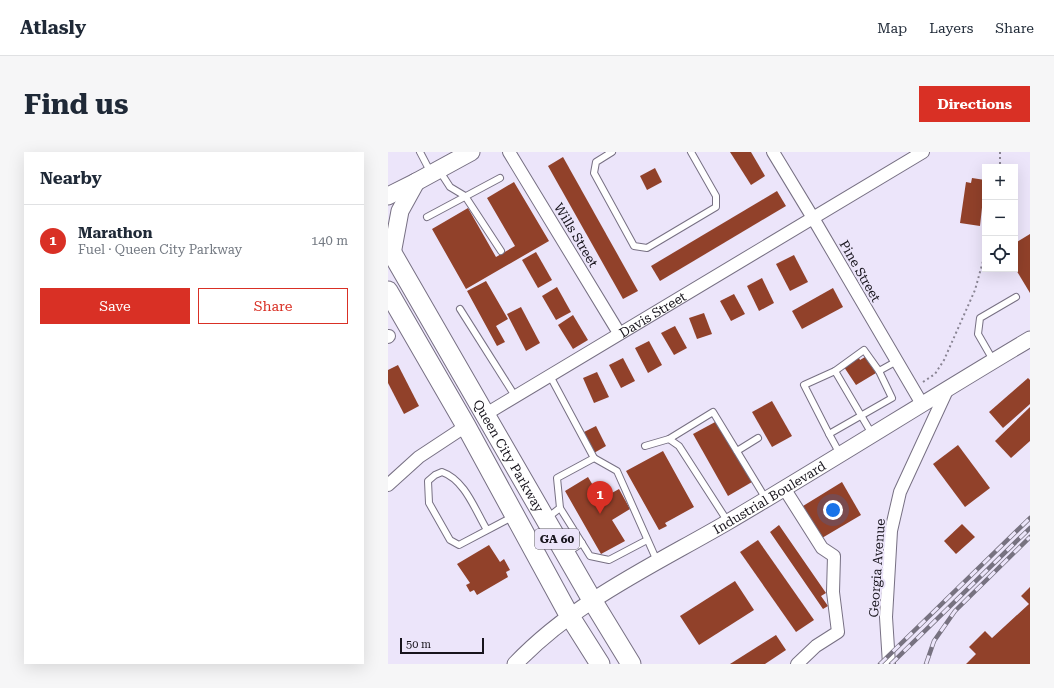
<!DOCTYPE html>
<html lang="en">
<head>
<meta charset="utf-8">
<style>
  body { margin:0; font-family:"Roboto Serif",serif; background:#f6f6f7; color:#1f2937 }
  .controls { position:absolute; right:12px; top:12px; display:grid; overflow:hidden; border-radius:0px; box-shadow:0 4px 16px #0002 }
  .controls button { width:36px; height:36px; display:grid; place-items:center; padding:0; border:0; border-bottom:1px solid #e0e1e3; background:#fff; color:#1f2937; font:20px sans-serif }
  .scale { position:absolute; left:12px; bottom:10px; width:84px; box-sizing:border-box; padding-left:4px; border:2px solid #17141c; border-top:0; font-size:11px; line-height:14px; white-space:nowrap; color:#17141c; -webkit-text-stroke:3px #ece5fa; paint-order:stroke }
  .you { position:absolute; left:445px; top:358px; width:14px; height:14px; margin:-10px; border:3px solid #fff; border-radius:50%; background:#1a73e8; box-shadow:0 0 0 6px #1a73e833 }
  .badge { display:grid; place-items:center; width:26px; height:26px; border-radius:50%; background:#d93025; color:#fff; font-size:13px; font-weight:700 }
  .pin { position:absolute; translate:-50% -33px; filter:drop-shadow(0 1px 2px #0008) }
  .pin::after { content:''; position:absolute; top:21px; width:14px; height:12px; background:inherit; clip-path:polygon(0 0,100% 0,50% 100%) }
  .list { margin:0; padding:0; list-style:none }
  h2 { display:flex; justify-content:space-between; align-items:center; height:52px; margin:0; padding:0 16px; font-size:17px }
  h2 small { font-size:13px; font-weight:400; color:#747a83 }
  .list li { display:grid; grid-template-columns:26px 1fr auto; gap:12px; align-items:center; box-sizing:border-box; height:72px; padding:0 16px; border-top:1px solid #e0e1e3 }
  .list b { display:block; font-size:15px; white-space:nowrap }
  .list p { margin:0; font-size:13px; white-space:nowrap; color:#747a83 }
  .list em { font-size:13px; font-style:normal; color:#747a83 }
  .actions { display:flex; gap:8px; padding:12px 16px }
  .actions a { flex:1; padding:9px 0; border:1px solid #d93025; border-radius:0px; text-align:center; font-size:14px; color:#d93025 }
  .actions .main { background:#d93025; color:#fff }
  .icon { flex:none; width:22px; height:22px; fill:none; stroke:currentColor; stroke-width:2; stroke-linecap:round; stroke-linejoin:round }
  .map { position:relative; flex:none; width:642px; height:512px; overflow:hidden; border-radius:0px }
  header { display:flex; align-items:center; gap:24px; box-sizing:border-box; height:56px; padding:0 20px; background:#fff; border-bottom:1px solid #e0e1e3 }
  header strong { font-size:19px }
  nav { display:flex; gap:22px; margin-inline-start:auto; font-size:14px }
  .intro { display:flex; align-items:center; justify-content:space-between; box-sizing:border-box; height:96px; padding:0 24px }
  h1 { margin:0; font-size:28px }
  .button { padding:10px 18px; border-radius:0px; background:#d93025; color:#fff; font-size:14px; font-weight:700 }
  main { display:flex; gap:24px; padding:0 24px }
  aside { flex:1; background:#fff; border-radius:0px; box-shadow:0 4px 16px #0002 }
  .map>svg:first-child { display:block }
  .building { fill:#91412a }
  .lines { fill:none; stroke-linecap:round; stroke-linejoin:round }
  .service-casing { stroke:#777083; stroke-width:8 }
  .minor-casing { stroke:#777083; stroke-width:14 }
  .tertiary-casing { stroke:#777083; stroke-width:17 }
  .secondary-casing { stroke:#777083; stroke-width:19 }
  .primary-casing { stroke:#777083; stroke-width:21 }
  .path { stroke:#898493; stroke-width:2; stroke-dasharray:2 3; stroke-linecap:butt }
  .service { stroke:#fff; stroke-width:6 }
  .minor { stroke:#fff; stroke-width:12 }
  .tertiary { stroke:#fff; stroke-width:15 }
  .secondary { stroke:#fff; stroke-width:17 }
  .primary { stroke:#fff; stroke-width:19 }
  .rail-casing { stroke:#777280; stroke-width:4.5 }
  .rail { stroke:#ece5fa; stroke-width:3; stroke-dasharray:9; stroke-linecap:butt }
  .labels { text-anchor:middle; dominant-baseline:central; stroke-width:4; stroke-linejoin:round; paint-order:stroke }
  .shield { fill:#ece5fa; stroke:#57535f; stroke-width:1 }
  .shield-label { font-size:12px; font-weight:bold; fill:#17141c }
  .street-label { font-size:13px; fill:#17141c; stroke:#ece5fa }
</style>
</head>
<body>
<header>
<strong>Atlasly</strong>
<nav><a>Map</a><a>Layers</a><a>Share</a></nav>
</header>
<div class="intro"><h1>Find us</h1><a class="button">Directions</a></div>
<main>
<aside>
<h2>Nearby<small></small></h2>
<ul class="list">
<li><span class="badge">1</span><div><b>Marathon</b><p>Fuel · Queen City Parkway</p></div><em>140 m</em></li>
</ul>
<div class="actions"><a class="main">Save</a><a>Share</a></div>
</aside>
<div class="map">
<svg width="642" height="512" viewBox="0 0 642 512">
  <rect width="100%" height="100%" fill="#ece5fa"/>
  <!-- building -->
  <g class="building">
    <polygon points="342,0 363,0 377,24 363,33"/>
    <polygon points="175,5 250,139 235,147 160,14"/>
    <polygon points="267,16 274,30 259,38 252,24"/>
    <polygon points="584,26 597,28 592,74 572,71 578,30 583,31"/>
    <polygon points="126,30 161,89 78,137 44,77 80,56 108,105 127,94 99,46"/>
    <polygon points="389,39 398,54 272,129 263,114"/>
    <polygon points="642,82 642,141 627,116 627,91"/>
    <polygon points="148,100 164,128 150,136 134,108"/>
    <polygon points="406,103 420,130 402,139 388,112"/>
    <polygon points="374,126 386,151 371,159 359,134"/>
    <polygon points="98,129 120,167 108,174 117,190 109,194 79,139"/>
    <polygon points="169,135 183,160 168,168 154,144"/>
    <polygon points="445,136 455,155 414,177 404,159"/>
    <polygon points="346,142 357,162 343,169 332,149"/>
    <polygon points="133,155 152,191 138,199 119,162"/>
    <polygon points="316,161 324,182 309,187 301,166"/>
    <polygon points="185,163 200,188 185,197 170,173"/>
    <polygon points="287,174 299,196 286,203 273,181"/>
    <polygon points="261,189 274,213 260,221 247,196"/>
    <polygon points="477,205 488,221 468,233 456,215 471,206 472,208"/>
    <polygon points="235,206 247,229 233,236 221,213"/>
    <polygon points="10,213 31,254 16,262 0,231 0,218"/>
    <polygon points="209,220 221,245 206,251 195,226"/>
    <polygon points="640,226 642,228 642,252 615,276 601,260"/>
    <polygon points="384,249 404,284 384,295 364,260"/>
    <polygon points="642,255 642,289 623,306 607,289"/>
    <polygon points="329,269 364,330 340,344 305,282"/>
    <polygon points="208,274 218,294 206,301 196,280"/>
    <polygon points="570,293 602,336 577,355 545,312"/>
    <polygon points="275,299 306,355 277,371 279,374 271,378 238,319"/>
    <polygon points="200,325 213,347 231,337 242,357 224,368 237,389 213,402 177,339"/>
    <polygon points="454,330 473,363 434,386 415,354"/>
    <polygon points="574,372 587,385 568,402 556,389"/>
    <polygon points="391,373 438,441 433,444 440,454 435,457 382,380"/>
    <polygon points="370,388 426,468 408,480 352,400"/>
    <polygon points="101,393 112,410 116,407 122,418 118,420 120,425 89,443 86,438 82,440 78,433 82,431 69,412"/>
    <polygon points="347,429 366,458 311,493 292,464"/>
    <polygon points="642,435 642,512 578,512 588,502 581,495 597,479 604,486 641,452 633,444"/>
    <polygon points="388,483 398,498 377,512 342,512"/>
  </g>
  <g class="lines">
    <defs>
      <g id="service">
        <polyline points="32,0 43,21"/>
        <polyline points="224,0 208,10 206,21 246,94 259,96 328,55 328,44 303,0"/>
        <polyline points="51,18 62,35 77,44 113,99"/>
        <polyline points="39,65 112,26"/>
        <polyline points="72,157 127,244"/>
        <polyline points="605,208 590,182 592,166 628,145"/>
        <polyline points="447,219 484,282"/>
        <polyline points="161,222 206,306"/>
        <polyline points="441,282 416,233 447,219 476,198 491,219"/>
        <polyline points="281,287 325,260 378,347"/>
        <polyline points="257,294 281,287 291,294 340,370"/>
        <polyline points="349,299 370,286"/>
        <polyline points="452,302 441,282 504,246 491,219 509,209"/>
        <polyline points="172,356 202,404 221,408 259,388"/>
        <polyline points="159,366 172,356 169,326 206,306 229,319 269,409"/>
        <path d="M99 378C87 358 77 328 54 320L47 323 40 329 41 351 62 388 71 393 126 364"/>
        <polyline points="179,401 194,391"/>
      </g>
      <g id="minor">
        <polyline points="121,0 231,181"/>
        <polyline points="385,0 425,66 534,252"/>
        <polyline points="0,185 1,184"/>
        <path id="s1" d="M98 262 535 0"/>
        <polyline points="0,333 31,305 78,274"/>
        <polyline points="396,336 434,396 446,404 445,440 450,480 428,494 409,512"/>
        <polyline points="501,512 498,465 503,379 512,340 560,236"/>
      </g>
      <g id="tertiary">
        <path id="s2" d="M127 512C187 449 266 413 340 370 442 310 541 247 642 187"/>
      </g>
      <g id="secondary">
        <polyline points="0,44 28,30 83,0"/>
        <polyline points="4,102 12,59 28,30"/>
      </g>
      <g id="primary">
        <path id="s3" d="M0 94 204 448 243 512"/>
        <polyline points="0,139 78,274 181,463 212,512"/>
      </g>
    </defs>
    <!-- service casing -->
    <use href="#service" class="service-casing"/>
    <!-- minor casing -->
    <use href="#minor" class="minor-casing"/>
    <!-- tertiary casing -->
    <use href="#tertiary" class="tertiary-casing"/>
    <!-- secondary casing -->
    <use href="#secondary" class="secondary-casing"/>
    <!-- primary casing -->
    <use href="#primary" class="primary-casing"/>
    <!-- path -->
    <g class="path">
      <polyline points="612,0 612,15"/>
      <polyline points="535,230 547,222 556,208 587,138 597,102"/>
    </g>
    <!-- service -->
    <use href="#service" class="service"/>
    <!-- minor -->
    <use href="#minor" class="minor"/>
    <!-- tertiary -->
    <use href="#tertiary" class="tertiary"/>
    <!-- secondary -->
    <use href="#secondary" class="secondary"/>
    <!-- primary -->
    <use href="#primary" class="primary"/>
    <defs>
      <g id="rail">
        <polyline points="492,512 642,366"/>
        <polyline points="503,512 642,376"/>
        <polyline points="538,512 546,489 567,459 642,385"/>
      </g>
    </defs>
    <!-- rail casing -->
    <use href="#rail" class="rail-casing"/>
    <!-- rail -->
    <use href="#rail" class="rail"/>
  </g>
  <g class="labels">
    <!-- shield labels -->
    <rect class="shield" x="147" y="377" width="44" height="20" rx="3"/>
    <g class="shield-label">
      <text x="169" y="387">GA 60</text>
    </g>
    <!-- street labels -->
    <g class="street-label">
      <text transform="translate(188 83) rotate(59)">Wills Street</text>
      <text transform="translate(472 119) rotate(60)">Pine Street</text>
      <text stroke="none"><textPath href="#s1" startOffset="194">Davis Street</textPath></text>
      <text stroke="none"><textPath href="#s3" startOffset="242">Queen City Parkway</textPath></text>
      <text stroke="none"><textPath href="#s2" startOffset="305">Industrial Boulevard</textPath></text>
      <text transform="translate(489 416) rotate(-86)">Georgia Avenue</text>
    </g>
  </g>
</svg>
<div class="controls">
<button>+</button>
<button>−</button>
<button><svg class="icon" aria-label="locate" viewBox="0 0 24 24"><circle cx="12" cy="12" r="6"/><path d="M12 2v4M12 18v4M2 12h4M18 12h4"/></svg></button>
</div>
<div class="scale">50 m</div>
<div class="you"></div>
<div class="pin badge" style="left:212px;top:362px">1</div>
</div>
</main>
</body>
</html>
